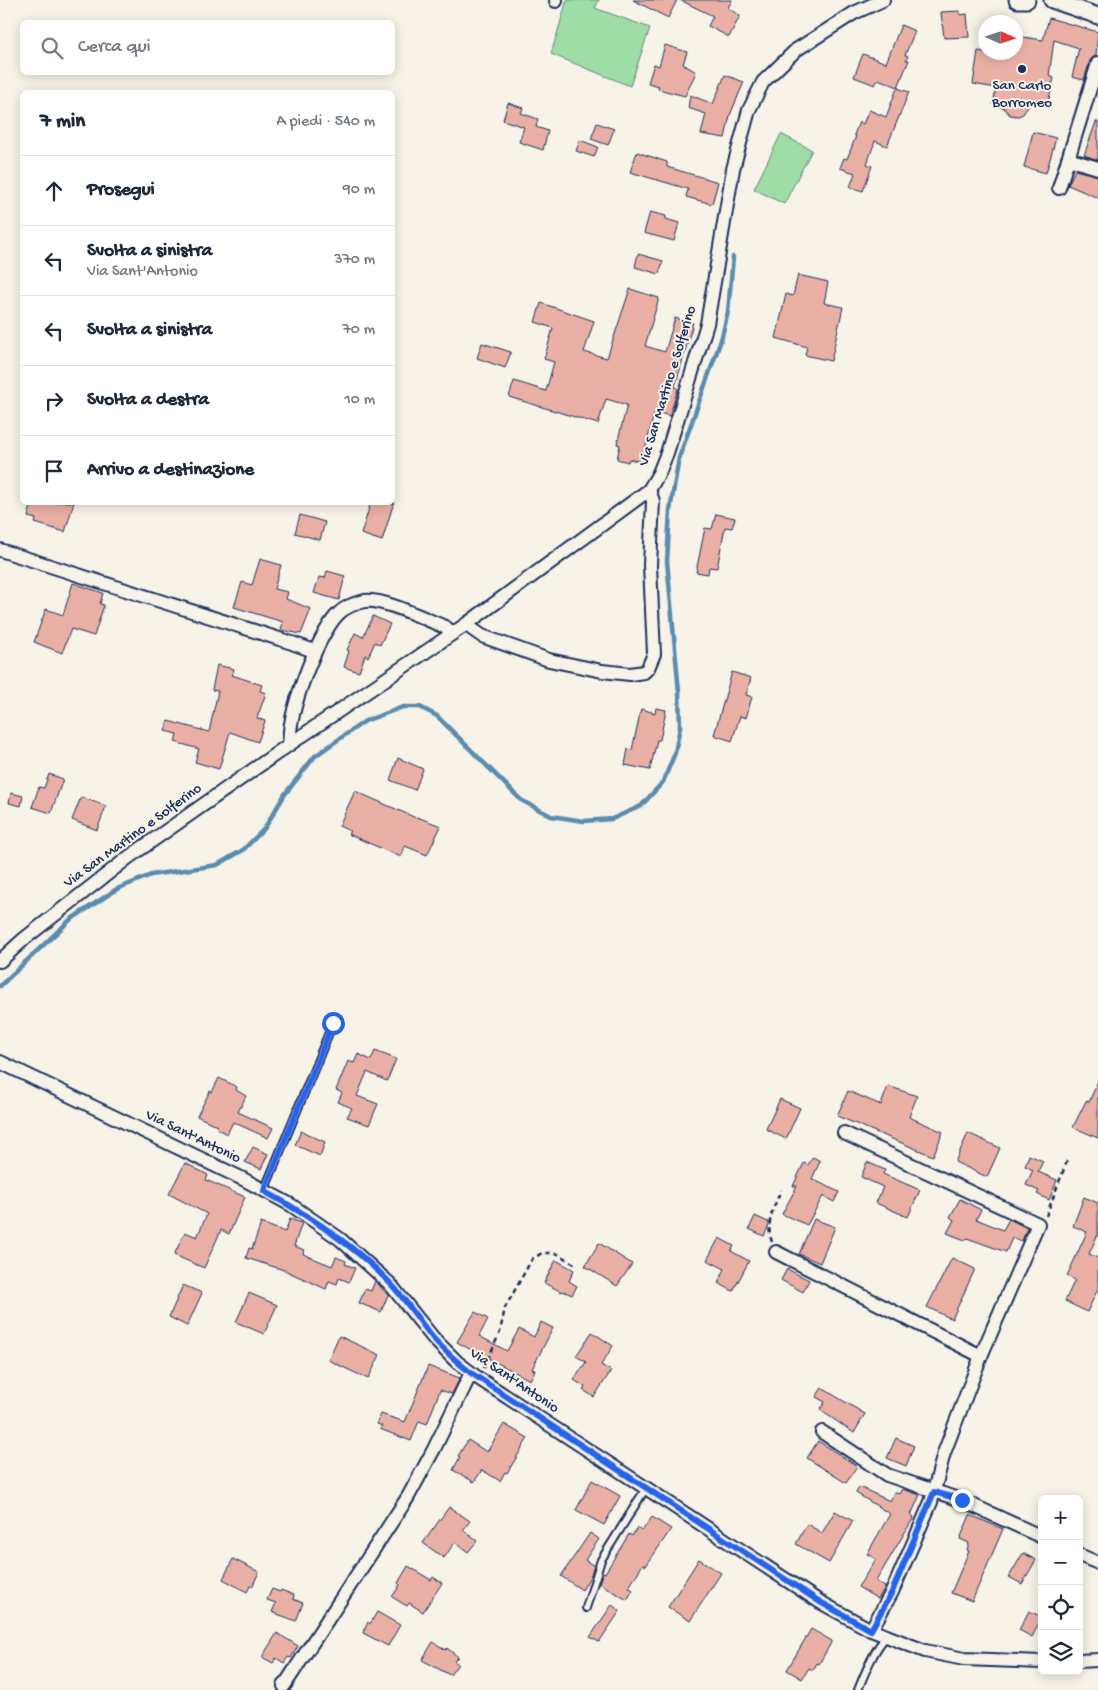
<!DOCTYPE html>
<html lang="it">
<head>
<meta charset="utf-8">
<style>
  body { margin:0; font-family:"Gochi Hand",sans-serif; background:#f6f6f7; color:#1f2937 }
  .controls { position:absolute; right:15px; bottom:15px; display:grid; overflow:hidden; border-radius:8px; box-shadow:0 2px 12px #0003 }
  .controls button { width:45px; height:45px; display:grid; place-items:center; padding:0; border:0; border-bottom:1px solid #e0e1e3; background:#fff; color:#1f2937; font:25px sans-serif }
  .compass { position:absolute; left:978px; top:15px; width:45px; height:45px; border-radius:50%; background:#fff; box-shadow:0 2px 12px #0003; rotate:93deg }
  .stop { position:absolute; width:15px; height:15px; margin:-11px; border:4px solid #2563eb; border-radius:50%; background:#fff }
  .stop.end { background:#2563eb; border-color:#fff; box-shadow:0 1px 5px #0008 }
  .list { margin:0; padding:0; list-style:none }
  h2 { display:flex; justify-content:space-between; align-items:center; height:65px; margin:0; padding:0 20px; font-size:21px }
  h2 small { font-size:16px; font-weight:400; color:#747a83 }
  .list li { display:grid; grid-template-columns:32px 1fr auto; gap:15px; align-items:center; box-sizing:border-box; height:70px; padding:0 20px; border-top:1px solid #e0e1e3 }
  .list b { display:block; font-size:19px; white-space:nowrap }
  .list p { margin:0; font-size:16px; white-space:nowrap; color:#747a83 }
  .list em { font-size:16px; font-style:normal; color:#747a83 }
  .icon { flex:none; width:28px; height:28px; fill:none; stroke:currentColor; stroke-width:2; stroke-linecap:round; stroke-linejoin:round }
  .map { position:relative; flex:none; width:1098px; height:1690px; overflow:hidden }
  .search { position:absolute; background:#fff; box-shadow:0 2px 12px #0003; left:20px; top:20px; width:375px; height:55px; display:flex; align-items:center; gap:12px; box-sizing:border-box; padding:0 18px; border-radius:8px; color:#747a83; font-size:19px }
  .panel { position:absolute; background:#fff; box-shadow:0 2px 12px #0003; left:20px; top:90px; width:375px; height:415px; border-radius:8px }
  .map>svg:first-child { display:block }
  .green { fill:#9edda5; stroke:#5c8682 }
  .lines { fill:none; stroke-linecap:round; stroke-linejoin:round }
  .stream { stroke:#5a8caf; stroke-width:4.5 }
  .building { fill:#eab0a5; stroke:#1b2f5e }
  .service-casing { stroke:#1b2f5e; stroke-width:10 }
  .minor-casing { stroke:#1b2f5e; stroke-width:16 }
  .tertiary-casing { stroke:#1b2f5e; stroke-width:19 }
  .path { stroke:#1b2f5e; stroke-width:2.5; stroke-dasharray:5 4; stroke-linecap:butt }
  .service { stroke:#f7f3e8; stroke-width:6 }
  .minor { stroke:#f7f3e8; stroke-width:12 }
  .tertiary { stroke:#f7f3e8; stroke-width:15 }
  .route { stroke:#2563eb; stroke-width:6 }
  .poi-dot { fill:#1b2f5e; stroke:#f7f3e8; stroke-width:2 }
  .labels { text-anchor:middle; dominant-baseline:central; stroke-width:4; stroke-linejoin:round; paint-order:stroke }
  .poi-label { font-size:15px; fill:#1b2f5e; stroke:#f7f3e8 }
  .street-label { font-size:15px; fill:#1b2f5e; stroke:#f7f3e8 }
</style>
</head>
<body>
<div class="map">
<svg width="1098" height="1690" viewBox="0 0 1098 1690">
  <rect width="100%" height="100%" fill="#f7f3e8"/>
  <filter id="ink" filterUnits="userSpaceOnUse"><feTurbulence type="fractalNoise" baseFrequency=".02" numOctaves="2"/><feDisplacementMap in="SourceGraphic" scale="10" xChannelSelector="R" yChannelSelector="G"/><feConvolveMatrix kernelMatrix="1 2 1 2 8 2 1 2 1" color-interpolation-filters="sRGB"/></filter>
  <g filter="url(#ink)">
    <!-- green -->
    <g class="green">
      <polygon points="567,0 599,0 595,8 650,28 630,86 551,54"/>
      <polygon points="781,134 812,150 784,204 754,189"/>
    </g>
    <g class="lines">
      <!-- stream -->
      <polyline class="stream" points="0,986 70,920 117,889 151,875 217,865 243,850 264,829 285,794 315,756 365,721 403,707 420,707 437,716 521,800 551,816 584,821 612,819 641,806 663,782 675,753 680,727 679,692 667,561 670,510 679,458 721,340 728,312 733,257"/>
    </g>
    <!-- building -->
    <g class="building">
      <polygon points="633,0 677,0 668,18"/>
      <polygon points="680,0 732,0 728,8 740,16 729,37 708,26 713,16"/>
      <polygon points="960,11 960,15 967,14 969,37 944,38 941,12"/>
      <polygon points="1049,18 1098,32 1096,55 1090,60 1084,80 1072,77 1079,48 1054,40 1049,76 1054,78 1047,107 1031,102 1023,114 1018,116 1010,115 1004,108 993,105 996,88 973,84 978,51 1006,56 1007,52 1016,52 1016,36 1043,40"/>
      <polygon points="901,25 915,31 905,55 908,56 906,60 909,60 898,87 878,79 875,85 854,77 863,54 886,63"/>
      <polygon points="665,45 687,52 683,64 696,72 685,96 658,89 659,86 648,83 654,64 659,66"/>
      <polygon points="725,75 744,82 730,115 725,138 701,134 706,114 688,108 690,95 713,104"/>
      <polygon points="897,88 909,92 887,146 875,141 867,164 872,166 863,191 850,187 855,173 840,168 844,158 847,159 856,136 854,135 859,122 863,124 869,110 886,117"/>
      <polygon points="508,103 523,108 521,113 538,119 536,127 548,131 543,150 519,142 524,127 503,120"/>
      <polygon points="1096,122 1098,122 1098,160 1084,155"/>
      <polygon points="597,123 614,129 608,145 591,139"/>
      <polygon points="1033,132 1056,138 1046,173 1024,167"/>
      <polygon points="580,140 598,147 594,157 576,151"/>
      <polygon points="637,152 667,162 667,167 718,182 712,204 686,197 688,189 630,172"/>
      <polygon points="1075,170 1098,176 1098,198 1068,185"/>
      <polygon points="650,212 666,216 666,219 679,223 674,241 644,233"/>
      <polygon points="638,254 663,261 659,274 635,267"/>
      <polygon points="798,275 828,282 824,303 843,307 831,361 805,355 807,347 776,338 786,294 793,296"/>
      <polygon points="630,289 659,298 645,346 665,352 675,318 693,323 675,387 678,389 670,414 670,416 656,412 654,414 642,462 629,459 628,462 617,459 620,445 617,444 627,405 606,399 598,424 509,397 514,381 546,391 554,362 544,359 553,328 535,322 541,303 594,321 584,352 607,358"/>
      <polygon points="482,343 511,352 505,368 477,358"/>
      <polygon points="32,502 74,502 65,532 35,523 36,519 28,517"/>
      <polygon points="371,502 394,502 382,541 361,534"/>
      <polygon points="716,514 735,518 732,528 725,527 717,568 709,567 708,574 696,572 705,528 712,529"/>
      <polygon points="300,515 325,522 320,540 295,533"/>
      <polygon points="260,559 281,565 274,589 288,592 286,599 311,609 301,634 281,630 283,622 234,607 242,582 252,585"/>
      <polygon points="327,571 345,576 339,600 314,593 319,577 325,578"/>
      <polygon points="73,583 103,593 100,604 104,605 94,636 71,629 62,653 34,642 46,609 63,615"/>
      <polygon points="373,616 390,624 380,645 375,642 368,657 365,655 359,672 344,667 349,651 347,650 355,633 363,637"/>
      <polygon points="217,665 234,669 232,675 262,685 260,691 266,693 257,718 265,721 258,742 230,732 219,769 195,762 199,749 175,742 177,734 165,731 168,721 209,732 218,691 212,690"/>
      <polygon points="732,672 751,678 746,695 752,697 746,718 740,716 732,741 714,735"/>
      <polygon points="656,708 666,710 660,740 657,740 650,770 625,765 628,749 632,750 641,709 655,713"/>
      <polygon points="398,758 423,769 415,790 390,780"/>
      <polygon points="49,774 63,779 51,813 32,807 39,787 44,788"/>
      <polygon points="355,791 416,818 417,817 441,826 427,855 405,846 401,857 348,834 350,831 339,826"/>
      <polygon points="11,793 23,796 21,806 9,803"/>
      <polygon points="81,797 106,806 97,830 72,820"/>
      <polygon points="375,1051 396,1059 387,1081 367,1072 357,1096 378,1104 369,1125 347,1117 352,1108 338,1102 342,1093 336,1090 348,1061 354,1063 358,1054 371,1060"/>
      <polygon points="219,1078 237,1087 236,1090 246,1096 238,1112 273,1128 268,1138 233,1122 227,1134 217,1129 218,1126 197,1116 210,1091 212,1092"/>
      <polygon points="1098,1081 1098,1138 1073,1127 1086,1101 1089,1102"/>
      <polygon points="888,1086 917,1096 909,1117 943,1132 933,1156 837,1116 848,1091 881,1105"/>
      <polygon points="780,1099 800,1108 786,1139 766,1129"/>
      <polygon points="301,1131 325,1142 320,1156 295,1145"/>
      <polygon points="968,1133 1000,1148 987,1177 955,1162"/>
      <polygon points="253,1147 268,1154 261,1169 245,1162"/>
      <polygon points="1029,1155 1043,1161 1038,1172 1057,1180 1049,1200 1037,1194 1039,1191 1026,1185 1033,1170 1025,1166"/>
      <polygon points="813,1157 820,1161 812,1179 839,1192 834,1202 823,1196 807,1225 782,1214 797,1186 793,1186 804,1163 808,1165"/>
      <polygon points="867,1162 885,1170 883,1174 920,1190 908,1217 876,1203 883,1187 861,1177"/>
      <polygon points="185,1163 208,1175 206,1180 245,1197 229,1234 221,1230 204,1268 174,1255 185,1232 197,1237 207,1214 169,1194"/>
      <polygon points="1084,1197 1098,1203 1098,1237 1097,1236 1089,1254 1098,1258 1098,1289 1087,1312 1065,1301 1075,1280 1067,1276 1087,1232 1073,1226"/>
      <polygon points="960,1199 981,1210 976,1219 1003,1230 1009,1219 1027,1228 1022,1241 1012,1238 1006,1252 967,1238 965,1240 947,1233 954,1220 950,1217"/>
      <polygon points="755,1216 770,1223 764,1236 749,1229"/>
      <polygon points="290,1219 302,1223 294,1246 304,1250 303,1254 332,1266 336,1257 346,1261 345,1264 355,1268 349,1282 339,1278 337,1284 329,1281 326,1289 284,1270 246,1258 249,1248 252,1249 261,1223 285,1232"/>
      <polygon points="814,1219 835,1227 820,1263 799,1254"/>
      <polygon points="719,1238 734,1246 731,1251 749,1261 733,1291 718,1283 725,1269 707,1260"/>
      <polygon points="599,1243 632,1264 617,1286 585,1266"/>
      <polygon points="952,1258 975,1269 952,1319 927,1307"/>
      <polygon points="556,1260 574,1270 569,1281 577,1286 572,1295 563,1291 562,1292 544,1283"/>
      <polygon points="787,1269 809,1280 803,1292 781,1280"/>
      <polygon points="375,1281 388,1295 381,1312 359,1303 365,1289 371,1291"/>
      <polygon points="183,1285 202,1293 187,1326 169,1317"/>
      <polygon points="249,1293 277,1305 264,1334 236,1322"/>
      <polygon points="475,1312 488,1319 479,1336 507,1351 519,1329 534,1337 541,1322 553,1328 532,1369 535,1370 530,1380 486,1357 486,1358 457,1342"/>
      <polygon points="592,1332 613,1346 601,1365 611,1371 594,1397 583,1390 585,1387 574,1380 586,1362 576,1356"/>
      <polygon points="339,1336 380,1355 368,1379 328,1360"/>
      <polygon points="428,1366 460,1378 452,1394 440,1390 427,1424 419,1421 411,1441 380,1429 382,1426 377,1424 381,1414 405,1422"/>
      <polygon points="822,1388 865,1414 854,1433 820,1410 825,1402 816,1397"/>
      <polygon points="504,1424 528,1438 507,1473 505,1472 500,1481 482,1470 474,1482 453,1470 460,1457 458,1456 468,1440 487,1452"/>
      <polygon points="896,1438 914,1446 906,1466 887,1458"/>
      <polygon points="818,1441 857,1466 846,1483 807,1458"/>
      <polygon points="592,1480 620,1496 604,1525 576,1510"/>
      <polygon points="859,1487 890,1501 894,1492 899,1494 902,1489 920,1495 911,1515 914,1517 876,1581 885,1587 878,1599 858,1587 876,1559 867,1554 890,1514 856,1493"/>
      <polygon points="449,1507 470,1521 463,1530 477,1541 468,1552 455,1542 444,1558 423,1543"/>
      <polygon points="835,1511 853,1521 829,1563 796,1544 807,1524 822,1533"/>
      <polygon points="970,1515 1003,1529 972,1601 951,1593 969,1551 967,1550 969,1543 960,1539"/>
      <polygon points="652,1517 671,1529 646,1566 643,1564 629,1587 633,1590 627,1600 599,1583 603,1572 605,1573 629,1534 632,1536 637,1528 642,1531"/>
      <polygon points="590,1533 599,1539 585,1560 594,1566 590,1577 582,1590 561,1576"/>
      <polygon points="1023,1553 1036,1560 1022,1584 1009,1577"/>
      <polygon points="233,1559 259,1572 252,1587 250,1586 247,1592 223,1579"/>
      <polygon points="699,1559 721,1573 690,1621 668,1607"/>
      <polygon points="408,1566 431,1580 433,1577 442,1583 423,1612 409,1603 407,1606 392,1597 400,1585 398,1583"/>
      <polygon points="272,1589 280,1592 281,1590 294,1595 293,1599 303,1603 296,1621 272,1612 276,1603 267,1600"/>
      <polygon points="612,1605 620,1611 599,1642 590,1637"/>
      <polygon points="1029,1611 1042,1617 1032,1637 1019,1630"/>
      <polygon points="377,1612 400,1625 388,1646 363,1633 368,1622 370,1624"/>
      <polygon points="811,1629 832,1641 819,1664 817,1663 813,1670 809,1668 802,1679 787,1670"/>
      <polygon points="277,1633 298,1646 291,1658 288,1657 284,1663 276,1658 273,1663 262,1657"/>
      <polygon points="433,1642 446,1650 447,1648 458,1657 454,1661 458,1664 450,1675 422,1660"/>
    </g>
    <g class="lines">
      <defs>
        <g id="service">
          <polyline points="264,1191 333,1023"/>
          <polyline points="586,1608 601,1560 646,1488"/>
          <path d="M858 1690C865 1673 873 1651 886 1637"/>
        </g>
        <g id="minor">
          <polyline points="556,1 556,0"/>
          <polyline points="1068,159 1098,168"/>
          <polyline points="1059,188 1098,63"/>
          <polyline points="0,550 292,643 314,651"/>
          <polyline points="468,623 472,629 482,636 549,660 602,671 630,674 644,672 648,668 654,654 650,565 653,501 649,490"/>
          <path d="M290 744C286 716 318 634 338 614 346 606 355 603 365 601 383 598 427 620 445 627L453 633"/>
          <polyline points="0,961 24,939 129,857 290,744 468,623 649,490 659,473 667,453 707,324 733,169 749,110 763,82 796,50 854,13 883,0"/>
          <polyline points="0,1062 243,1179 291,1205 340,1239 390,1284 434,1339 457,1362 478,1378 820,1602 871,1630 925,1651 964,1659 1042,1662"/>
          <polyline points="844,1133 1038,1224 981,1356 944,1453 931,1502 892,1592 871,1630"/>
          <polyline points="776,1252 981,1356"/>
          <polyline points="822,1432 887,1475 961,1500 1042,1537"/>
          <polyline points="1079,1555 1098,1563"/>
          <polyline points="1079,1661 1098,1660"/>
          <polyline points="284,1686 408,1497 434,1449 471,1373"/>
        </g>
        <g id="tertiary">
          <polyline points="1017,0 1027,0"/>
          <polyline points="1052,0 1098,16"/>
        </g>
      </defs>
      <!-- service casing -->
      <use href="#service" class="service-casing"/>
      <!-- minor casing -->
      <use href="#minor" class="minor-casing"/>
      <!-- tertiary casing -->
      <use href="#tertiary" class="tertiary-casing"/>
      <!-- path -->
      <g class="path">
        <polyline points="1046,1216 1067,1161"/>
        <path d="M772 1242C765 1223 774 1207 781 1190"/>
        <polyline points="484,1368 500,1332 505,1308 532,1259 542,1253 556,1253 576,1265"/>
      </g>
      <!-- service -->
      <use href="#service" class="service"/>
      <!-- minor -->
      <use href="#minor" class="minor"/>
      <!-- tertiary -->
      <use href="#tertiary" class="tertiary"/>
    </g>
  </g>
  <g class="lines" filter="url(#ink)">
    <!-- route -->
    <path class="route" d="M333 1023 264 1191C310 1216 354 1245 390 1283 405 1299 418 1319 432 1337 444 1350 457 1362 471 1373L820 1602 871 1630 892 1592 934 1492 962 1500"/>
  </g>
  <!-- markers -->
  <circle class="poi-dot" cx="1022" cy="69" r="5"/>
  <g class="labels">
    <!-- poi labels -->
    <g class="poi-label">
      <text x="1022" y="86">San Carlo<tspan x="1022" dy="17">Borromeo</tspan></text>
    </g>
    <!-- street labels -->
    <g class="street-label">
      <text transform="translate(668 386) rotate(-73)">Via San Martino e Solferino</text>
      <text transform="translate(133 836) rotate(-36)">Via San Martino e Solferino</text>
      <text transform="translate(193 1137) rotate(26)">Via Sant'Antonio</text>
      <text transform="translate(514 1381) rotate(34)">Via Sant'Antonio</text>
    </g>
  </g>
</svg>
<div class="controls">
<button>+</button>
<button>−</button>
<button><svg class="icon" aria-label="locate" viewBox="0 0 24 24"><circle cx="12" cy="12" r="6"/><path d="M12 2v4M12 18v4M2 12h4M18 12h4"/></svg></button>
<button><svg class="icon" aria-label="layers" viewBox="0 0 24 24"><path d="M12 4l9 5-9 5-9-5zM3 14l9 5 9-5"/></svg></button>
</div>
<svg class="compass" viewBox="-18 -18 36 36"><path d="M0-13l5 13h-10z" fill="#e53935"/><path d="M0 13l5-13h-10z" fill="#747a83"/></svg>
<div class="stop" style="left:333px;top:1023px"></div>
<div class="stop end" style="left:962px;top:1500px"></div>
<div class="search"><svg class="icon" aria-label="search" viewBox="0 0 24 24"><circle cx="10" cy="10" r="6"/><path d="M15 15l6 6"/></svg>Cerca qui</div>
<section class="panel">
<h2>7 min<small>A piedi · 540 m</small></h2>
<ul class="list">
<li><svg class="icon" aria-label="ahead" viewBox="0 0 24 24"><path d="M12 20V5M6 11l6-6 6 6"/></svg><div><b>Prosegui</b></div><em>90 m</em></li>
<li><svg class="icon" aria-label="left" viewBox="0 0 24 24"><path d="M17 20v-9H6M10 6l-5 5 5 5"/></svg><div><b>Svolta a sinistra</b><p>Via Sant'Antonio</p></div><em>370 m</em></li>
<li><svg class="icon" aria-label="left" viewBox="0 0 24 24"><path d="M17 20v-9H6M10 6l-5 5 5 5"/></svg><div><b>Svolta a sinistra</b></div><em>70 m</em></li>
<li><svg class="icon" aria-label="right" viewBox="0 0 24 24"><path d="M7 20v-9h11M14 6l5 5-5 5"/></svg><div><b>Svolta a destra</b></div><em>10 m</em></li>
<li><svg class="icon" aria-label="arrive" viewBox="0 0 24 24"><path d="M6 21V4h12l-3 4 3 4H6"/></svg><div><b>Arrivo a destinazione</b></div></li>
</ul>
</section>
</div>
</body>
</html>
